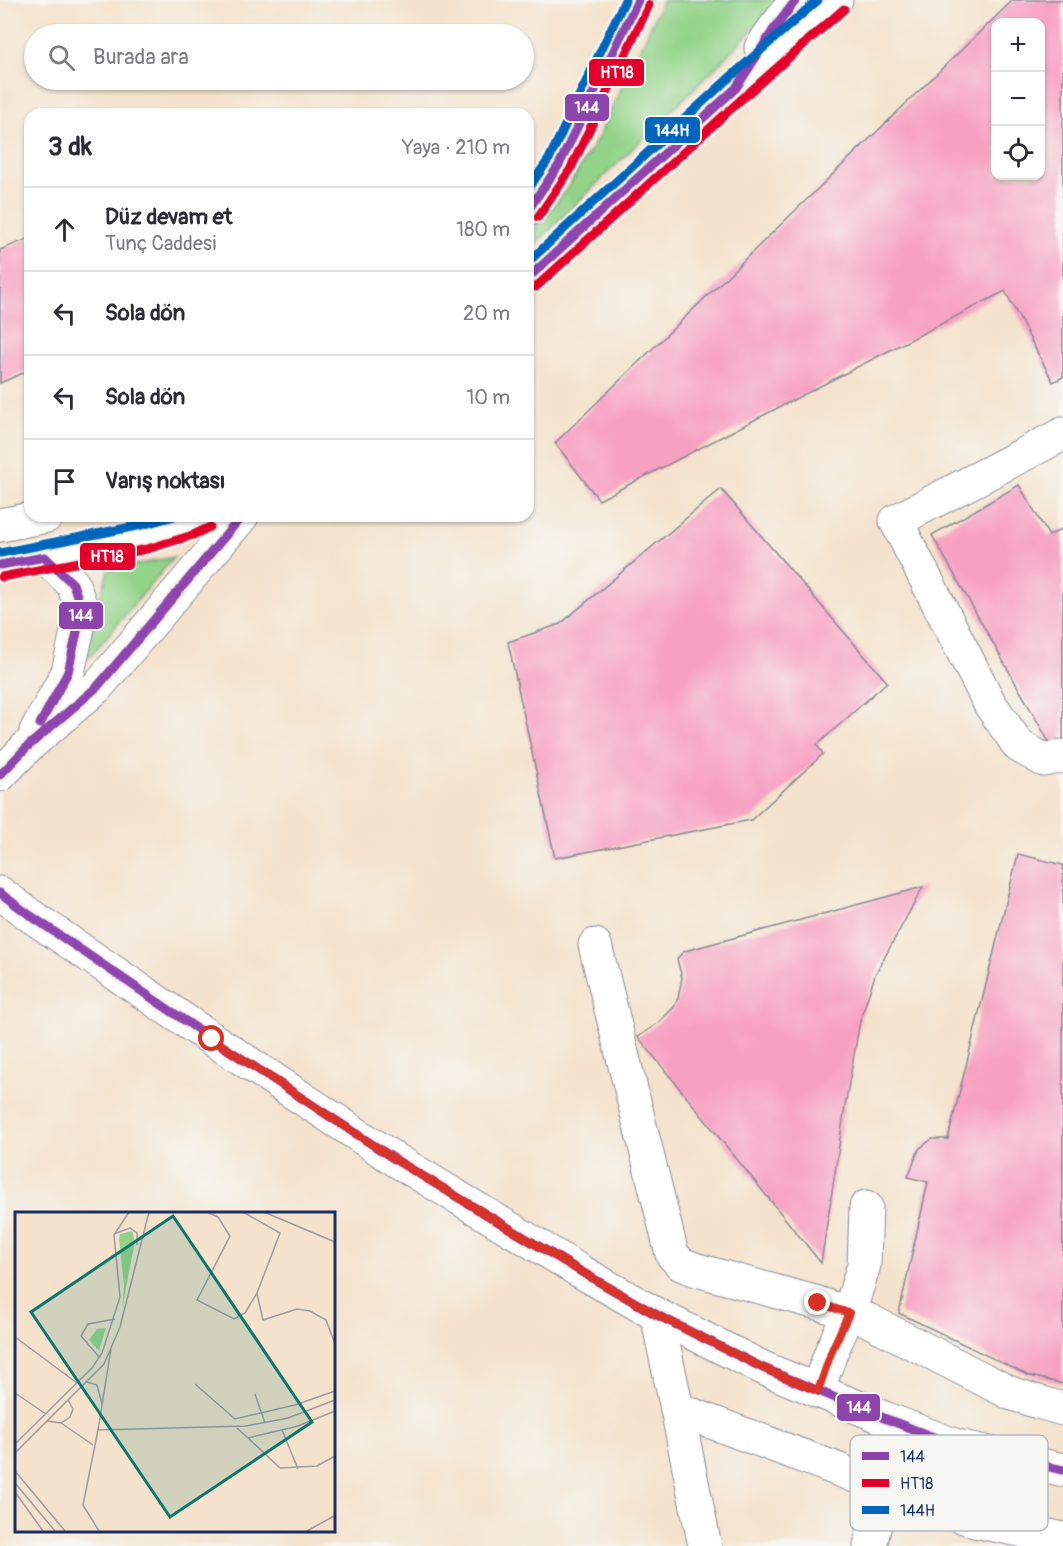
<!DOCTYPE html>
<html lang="tr">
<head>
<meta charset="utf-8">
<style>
  body { margin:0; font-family:Pangolin,sans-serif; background:#f7f7f7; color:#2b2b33 }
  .controls { position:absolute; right:18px; top:18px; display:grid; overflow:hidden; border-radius:12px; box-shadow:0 2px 4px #0004 }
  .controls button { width:54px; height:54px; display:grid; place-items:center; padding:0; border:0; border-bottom:2px solid #e1e1e2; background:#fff; color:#2b2b33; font:30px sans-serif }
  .stop { position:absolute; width:18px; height:18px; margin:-14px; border:4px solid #d93025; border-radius:50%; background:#fff }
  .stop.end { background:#d93025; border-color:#fff; box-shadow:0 2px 6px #0008 }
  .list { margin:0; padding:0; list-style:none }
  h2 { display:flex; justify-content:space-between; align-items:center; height:78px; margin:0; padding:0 24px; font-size:26px }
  h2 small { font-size:20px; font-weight:400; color:#7c7c81 }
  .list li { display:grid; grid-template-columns:39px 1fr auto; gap:18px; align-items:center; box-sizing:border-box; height:84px; padding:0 24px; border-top:2px solid #e1e1e2 }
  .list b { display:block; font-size:22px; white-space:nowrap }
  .list p { margin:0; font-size:20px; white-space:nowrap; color:#7c7c81 }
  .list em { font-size:20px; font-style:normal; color:#7c7c81 }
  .icon { flex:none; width:33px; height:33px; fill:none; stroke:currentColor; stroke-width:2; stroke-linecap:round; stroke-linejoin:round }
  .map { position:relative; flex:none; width:1063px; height:1546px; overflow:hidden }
  .search { position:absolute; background:#fff; box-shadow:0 2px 4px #0004; left:24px; top:24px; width:510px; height:66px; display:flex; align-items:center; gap:15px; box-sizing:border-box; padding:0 21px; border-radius:33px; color:#7c7c81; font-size:22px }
  .panel { position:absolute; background:#fff; box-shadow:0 2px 4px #0004; left:24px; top:108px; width:510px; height:414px; border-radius:18px }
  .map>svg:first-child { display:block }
  .green { fill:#93d389; stroke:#578174; stroke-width:1.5 }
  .building { fill:#f7a1c1; fill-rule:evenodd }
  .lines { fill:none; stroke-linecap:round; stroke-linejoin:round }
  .minor-casing { stroke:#888895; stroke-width:35 }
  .major-casing { stroke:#888895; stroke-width:35 }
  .minor { stroke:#fff; stroke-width:33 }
  .major { stroke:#fff; stroke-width:33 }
  .bus-1-casing { stroke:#f6f6f2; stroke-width:14 }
  .bus-2-casing { stroke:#f6f6f2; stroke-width:14 }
  .bus-3-casing { stroke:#f6f6f2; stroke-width:14 }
  .bus-1 { stroke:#8e44ad; stroke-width:9 }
  .bus-2 { stroke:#e4002b; stroke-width:9 }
  .bus-3 { stroke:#0065bd; stroke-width:9 }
  .route { stroke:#d93025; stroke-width:8 }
  .inset-road { fill:none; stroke:#9d9aa0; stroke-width:1.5 }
  .view { fill:#0f766e; fill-opacity:0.15; stroke:#0f766e; stroke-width:3 }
  .inset-edge { fill:none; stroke:#1b2f5e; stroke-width:3 }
  .key { fill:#f6f6f2; stroke:#b4bac6; stroke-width:1.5 }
  .key-label { font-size:16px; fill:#1b2f5e }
  .line-badge { stroke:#f6f6f2; stroke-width:2 }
  .badge-label { font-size:16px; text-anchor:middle; font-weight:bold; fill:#fff }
</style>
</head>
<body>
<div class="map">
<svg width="1063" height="1546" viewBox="0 0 1063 1546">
  <rect width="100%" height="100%" fill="#f6f6f2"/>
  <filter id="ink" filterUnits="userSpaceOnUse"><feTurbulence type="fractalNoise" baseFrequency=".0167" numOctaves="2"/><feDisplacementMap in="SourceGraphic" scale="12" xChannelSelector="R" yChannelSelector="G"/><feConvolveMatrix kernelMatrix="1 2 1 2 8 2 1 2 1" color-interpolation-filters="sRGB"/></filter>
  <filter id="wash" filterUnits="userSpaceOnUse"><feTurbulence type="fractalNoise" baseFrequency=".008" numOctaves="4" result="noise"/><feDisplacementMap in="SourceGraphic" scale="24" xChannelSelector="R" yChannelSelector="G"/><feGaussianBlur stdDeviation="1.35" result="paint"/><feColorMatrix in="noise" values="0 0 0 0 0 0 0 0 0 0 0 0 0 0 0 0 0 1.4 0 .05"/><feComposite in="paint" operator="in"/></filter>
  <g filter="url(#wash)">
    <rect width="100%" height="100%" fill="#f4e2cc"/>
    <!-- green -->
    <g class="green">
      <polygon points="663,0 781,0 716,67 528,251 528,238 566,191 599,136"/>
      <polygon points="174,557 88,659 83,658 108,571"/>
    </g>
    <g id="blocks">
      <!-- building -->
      <g class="building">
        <path d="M1013 0H1063V377L1053 382 1005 291 599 500 555 443ZM996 22H1040V176H996Z"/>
        <polygon points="30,238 30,370 0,383 0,250"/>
        <polygon points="1019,485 1049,536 1063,528 1063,745 1054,751 932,535"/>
        <polygon points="721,489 887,682 817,745 823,754 751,820 555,858 508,642 560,624"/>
        <polygon points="1018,854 1063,865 1063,1384 1027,1375 899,1313 928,1182 908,1177 919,1149 932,1139 948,1139"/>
        <polygon points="923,887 875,975 860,1021 846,1100 821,1263 638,1037 658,1023 674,1007 678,998 682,978 677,959 681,954 685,951"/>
      </g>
    </g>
  </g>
  <g filter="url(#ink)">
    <use href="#blocks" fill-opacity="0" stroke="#888895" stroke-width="1.5"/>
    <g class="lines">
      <defs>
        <g id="minor">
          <polyline points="1063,434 896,521 990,704 1019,746 1044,760 1063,756"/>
          <polyline points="595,945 672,1254 681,1264 697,1270 818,1303 868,1320 1010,1393 1038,1402 1063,1409"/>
          <polyline points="657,1315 677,1409 975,1521 1063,1539"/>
          <polyline points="817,1391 832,1350 849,1313 864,1265 866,1207"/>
          <polyline points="677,1409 705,1546"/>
          <polyline points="870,1546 884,1486"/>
        </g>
        <g id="major">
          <polyline points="761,48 774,29 796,0"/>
          <polyline points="528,210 559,165 589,104 638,0"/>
          <polyline points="528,278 736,88 836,0"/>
          <polyline points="0,525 47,516"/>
          <polyline points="0,565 145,537 189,524 205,516"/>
          <polyline points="36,731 68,672 82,610 73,584 45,557"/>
          <polyline points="0,775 27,747 97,687 242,516"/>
          <polyline points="0,893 31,916 212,1039 396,1160 580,1271 657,1315 763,1368 884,1418 954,1445 1063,1470"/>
        </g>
      </defs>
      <!-- minor casing -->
      <use href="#minor" class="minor-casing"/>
      <!-- major casing -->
      <use href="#major" class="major-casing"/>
      <!-- minor -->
      <use href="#minor" class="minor"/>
      <!-- major -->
      <use href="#major" class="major"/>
      <defs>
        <g id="bus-1">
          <polyline points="528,210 559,165 638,0"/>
          <polyline points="528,278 736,88 774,29 796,0"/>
          <polyline points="0,565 45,557 73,584 82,610 68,672 40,724"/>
          <polyline points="0,775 27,747 97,687 242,516"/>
          <polyline points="0,893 31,916 212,1039 396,1160 580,1271 657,1315 763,1368 884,1418 954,1445 1063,1470"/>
        </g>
        <g id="bus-2">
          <polyline points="538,217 570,170 649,5"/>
          <polyline points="536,287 744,97 844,9"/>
          <polyline points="2,577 147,549 193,535 210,527"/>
        </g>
        <g id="bus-3">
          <polyline points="528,189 549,159 625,0"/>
          <polyline points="528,262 728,79 818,0"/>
          <polyline points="0,553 142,525 174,516"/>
        </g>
      </defs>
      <!-- bus-1 casing -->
      <use href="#bus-1" class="bus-1-casing"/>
      <!-- bus-2 casing -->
      <use href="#bus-2" class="bus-2-casing"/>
      <!-- bus-3 casing -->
      <use href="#bus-3" class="bus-3-casing"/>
      <!-- bus-1 -->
      <use href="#bus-1" class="bus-1"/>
      <!-- bus-2 -->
      <use href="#bus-2" class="bus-2"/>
      <!-- bus-3 -->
      <use href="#bus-3" class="bus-3"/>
    </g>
  </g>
  <g class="lines" filter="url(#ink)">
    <!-- route -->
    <polyline class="route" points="212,1039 396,1160 580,1271 657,1315 763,1368 818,1391 832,1350 849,1313 818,1303"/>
  </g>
  <!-- overview -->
  <g transform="translate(15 1212)">
    <rect width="320" height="320" fill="#f4e2cc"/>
    <path d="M117 19 120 29 107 97 109 74 104 27 105 22ZM91 116 84 139 74 128 82 117Z" fill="#93d389"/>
    <path class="inset-road" d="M192 0 203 5 215 24 182 88 219 107 230 101 242 81 265 21 228 0M249 0 320 30M99 22 115 16 122 21V33M242 82 248 108 282 97 295 99 311 108 320 132M0 125 62 171M96 137 83 218 231 214 273 206 320 188M85 146 66 124 73 112 100 107M72 170 82 173 87 192M180 172 220 207 280 193 320 179M0 181 31 202M240 182 250 211M32 209 46 211 55 205 58 197 53 188M46 211 78 233M222 216 233 226 283 214 320 199M83 218 68 293 84 319M267 218 283 257M233 226 265 256 302 254 320 244M0 232 77 156 87 141 105 85 99 23 114 0M0 241 89 152 105 115 134 0M0 259 50 319M0 271 40 319M0 280 28 319M292 319 319 304"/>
    <path class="view" d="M158 4 297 210 155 305 16 100Z"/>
    <rect width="320" height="320" class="inset-edge"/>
  </g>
  <!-- legend -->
  <rect x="850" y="1435" width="198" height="96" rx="9" class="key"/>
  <rect x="862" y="1452" width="27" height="8" fill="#8e44ad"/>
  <rect x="862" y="1479" width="27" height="8" fill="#e4002b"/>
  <rect x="862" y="1506" width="27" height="8" fill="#0065bd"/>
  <g class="key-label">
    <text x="900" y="1462">144</text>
    <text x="900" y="1489">HT18</text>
    <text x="900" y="1516">144H</text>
  </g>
  <g class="line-badge">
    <rect x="588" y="58" width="57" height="29" rx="6" fill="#e4002b"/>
    <rect x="564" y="93" width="46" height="29" rx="6" fill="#8e44ad"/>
    <rect x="644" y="116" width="57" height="28" rx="6" fill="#0065bd"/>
    <rect x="79" y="542" width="57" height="29" rx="6" fill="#e4002b"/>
    <rect x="58" y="601" width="46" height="29" rx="6" fill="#8e44ad"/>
    <rect x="836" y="1393" width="45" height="29" rx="6" fill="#8e44ad"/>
  </g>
  <g class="badge-label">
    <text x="617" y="78">HT18</text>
    <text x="587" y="113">144</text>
    <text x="672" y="136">144H</text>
    <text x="107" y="562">HT18</text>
    <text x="81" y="621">144</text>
    <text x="859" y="1413">144</text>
  </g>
</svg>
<div class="controls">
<button>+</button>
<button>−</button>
<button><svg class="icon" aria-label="locate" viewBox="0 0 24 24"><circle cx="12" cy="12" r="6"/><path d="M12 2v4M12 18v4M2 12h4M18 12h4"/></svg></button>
</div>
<div class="stop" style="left:212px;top:1039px"></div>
<div class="stop end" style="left:818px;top:1303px"></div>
<div class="search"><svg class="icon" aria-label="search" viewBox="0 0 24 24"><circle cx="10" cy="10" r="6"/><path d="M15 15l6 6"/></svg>Burada ara</div>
<section class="panel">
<h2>3 dk<small>Yaya · 210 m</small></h2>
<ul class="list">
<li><svg class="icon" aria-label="ahead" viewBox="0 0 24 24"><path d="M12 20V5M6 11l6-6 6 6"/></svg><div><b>Düz devam et</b><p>Tunç Caddesi</p></div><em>180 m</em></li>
<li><svg class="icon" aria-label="left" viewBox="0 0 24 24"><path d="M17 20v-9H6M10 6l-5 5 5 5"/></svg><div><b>Sola dön</b></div><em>20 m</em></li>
<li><svg class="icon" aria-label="left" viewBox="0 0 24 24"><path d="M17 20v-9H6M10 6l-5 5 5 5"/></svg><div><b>Sola dön</b></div><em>10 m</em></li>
<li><svg class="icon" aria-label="arrive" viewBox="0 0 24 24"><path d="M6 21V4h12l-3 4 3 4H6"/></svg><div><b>Varış noktası</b></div></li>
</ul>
</section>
</div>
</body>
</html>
